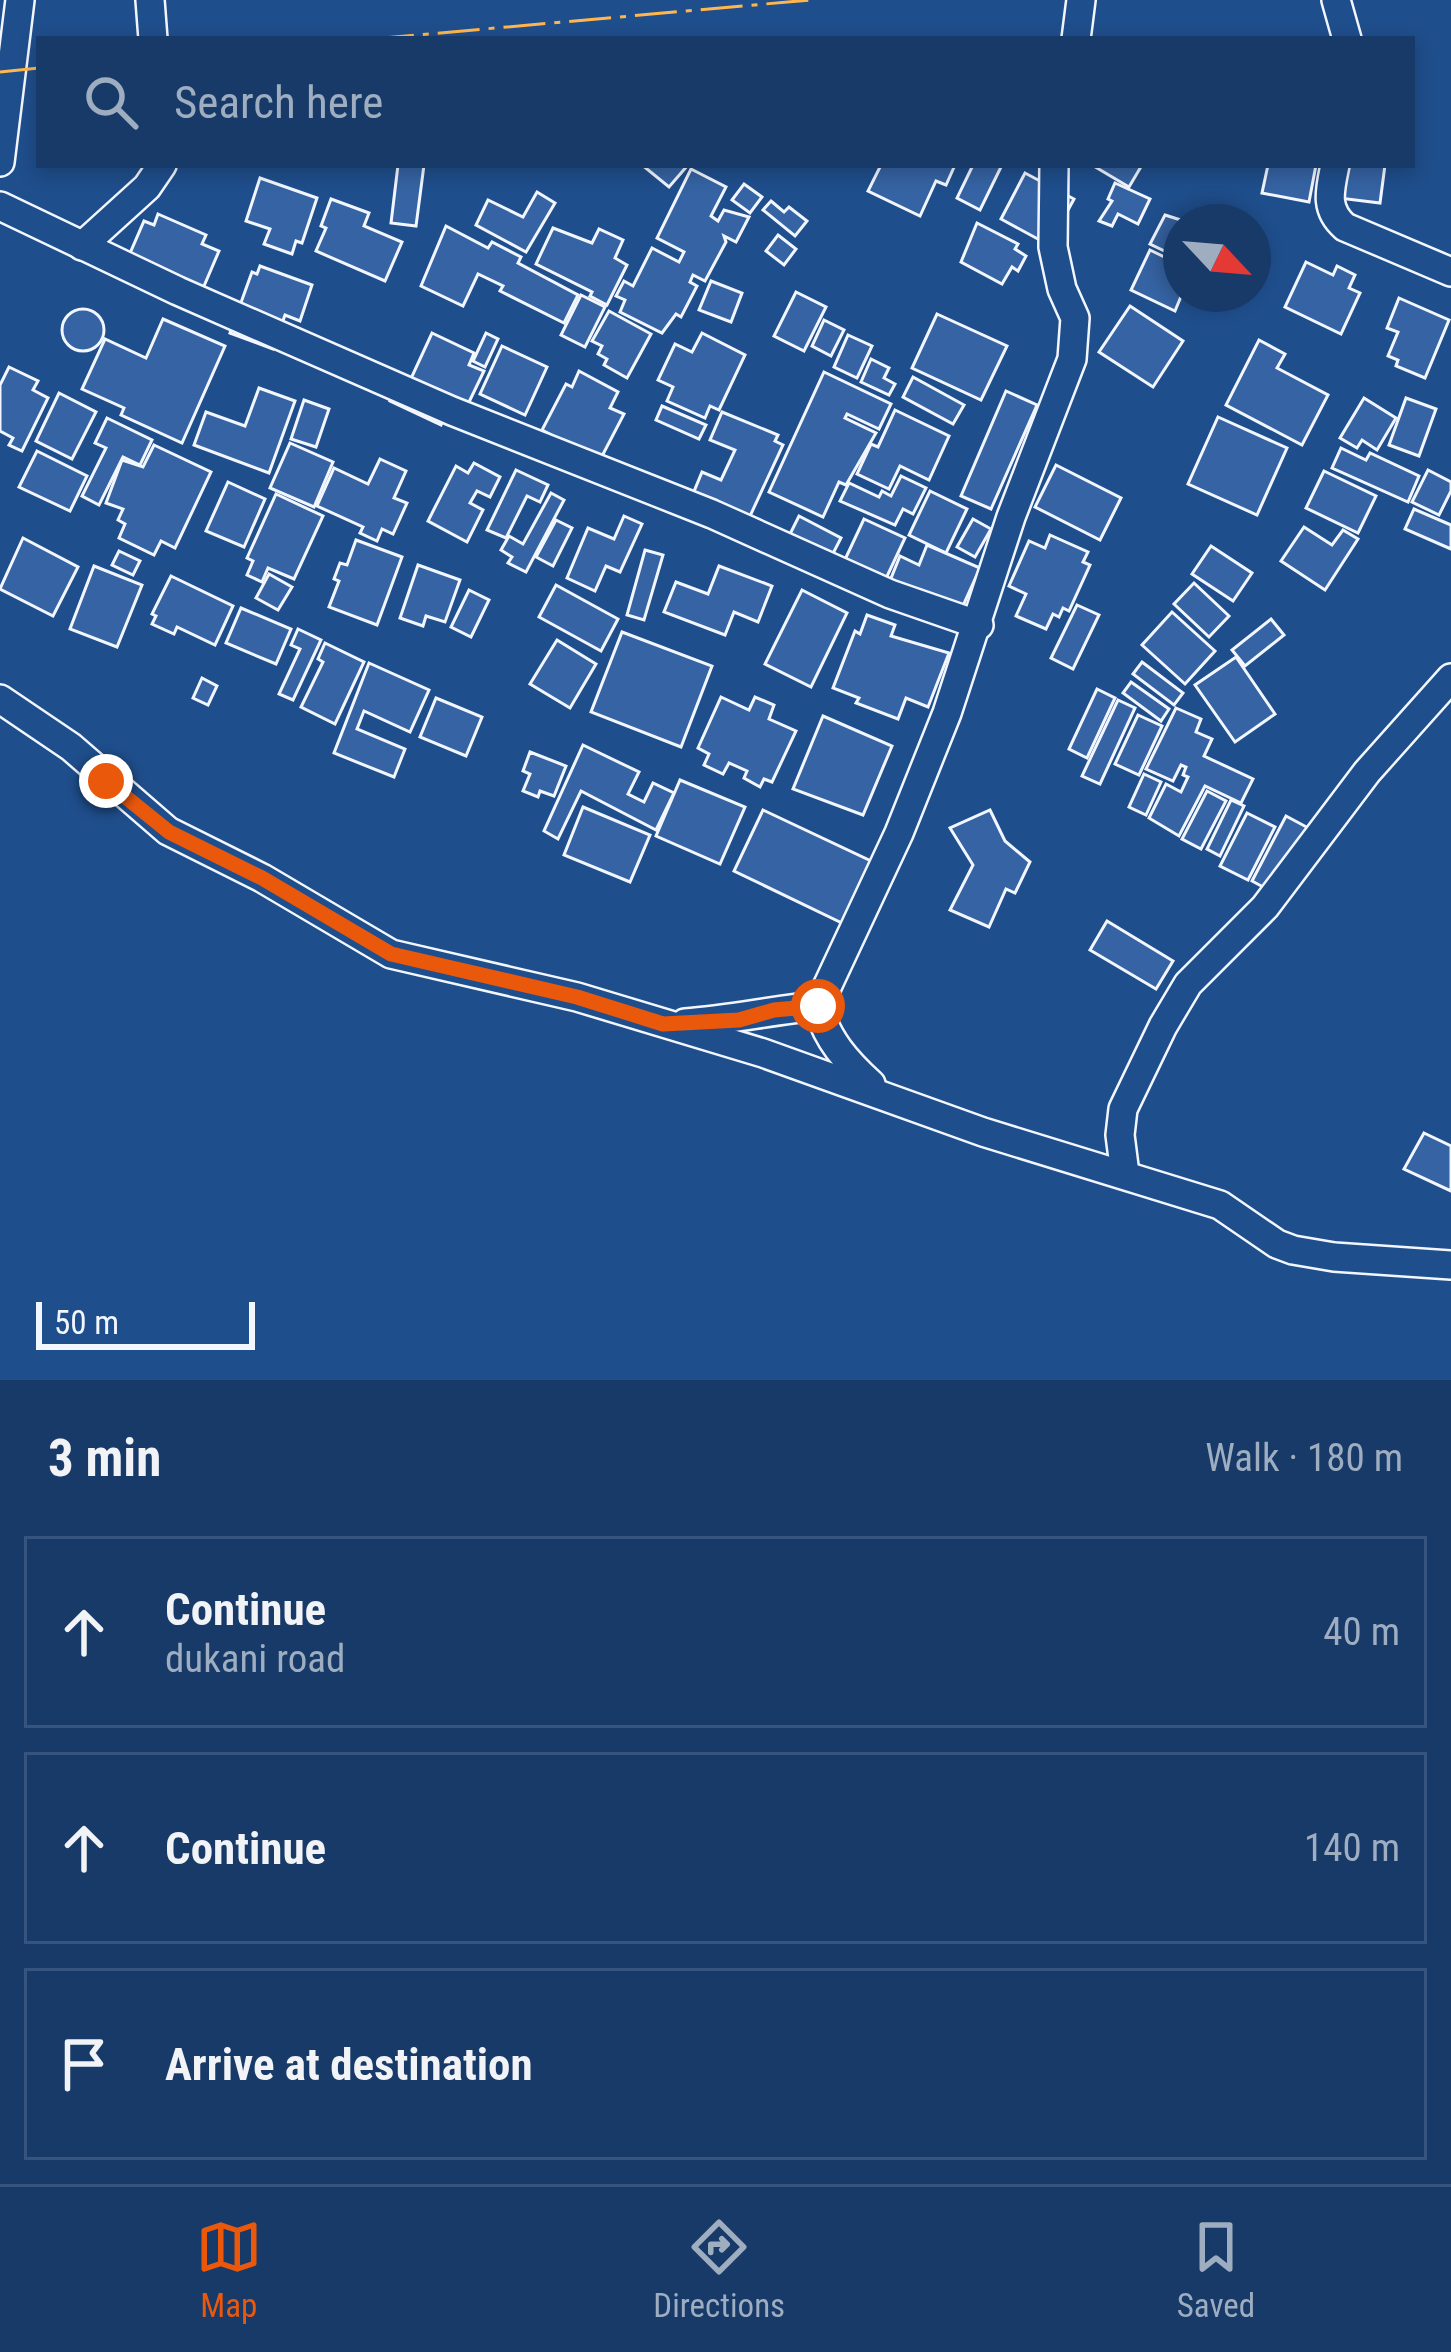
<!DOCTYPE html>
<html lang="en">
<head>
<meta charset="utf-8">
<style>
  body { margin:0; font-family:"Roboto Condensed",sans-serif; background:#20416f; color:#f1f3f6 }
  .compass { position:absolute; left:1163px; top:204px; width:108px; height:108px; border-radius:50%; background:#173a69; box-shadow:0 6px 18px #0003; rotate:116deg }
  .scale { position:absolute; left:36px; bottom:30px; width:219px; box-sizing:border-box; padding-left:12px; border:6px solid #f2f6ff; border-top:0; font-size:33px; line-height:42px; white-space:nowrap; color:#f2f6ff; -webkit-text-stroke:9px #1f4e8c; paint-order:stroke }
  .stop { position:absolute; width:36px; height:36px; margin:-27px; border:9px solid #ea580c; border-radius:50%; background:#fff }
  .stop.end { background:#ea580c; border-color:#fff; box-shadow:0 3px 12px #0008 }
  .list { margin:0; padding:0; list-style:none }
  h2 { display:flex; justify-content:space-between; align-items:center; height:156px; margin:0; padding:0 48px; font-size:51px }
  h2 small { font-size:39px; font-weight:400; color:#9eadc0 }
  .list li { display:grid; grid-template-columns:78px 1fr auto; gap:36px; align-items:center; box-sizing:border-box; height:192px; margin:0 24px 24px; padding:0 24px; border:3px solid #36547d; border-radius:0px }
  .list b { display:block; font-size:45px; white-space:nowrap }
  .list p { margin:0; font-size:39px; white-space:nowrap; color:#9eadc0 }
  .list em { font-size:39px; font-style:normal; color:#9eadc0 }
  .icon { flex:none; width:66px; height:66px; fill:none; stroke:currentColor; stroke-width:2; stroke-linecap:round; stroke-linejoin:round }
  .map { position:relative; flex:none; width:1451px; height:1380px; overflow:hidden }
  .search { position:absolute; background:#173a69; box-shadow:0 6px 18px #0003; left:36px; right:36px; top:36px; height:132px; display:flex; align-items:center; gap:30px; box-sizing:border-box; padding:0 42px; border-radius:0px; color:#9eadc0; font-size:45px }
  .sheet { height:804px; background:#173a69 }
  nav { display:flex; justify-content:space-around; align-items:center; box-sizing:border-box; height:168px; border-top:3px solid #36547d; background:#173a69; font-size:33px; color:#9eadc0 }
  nav a { display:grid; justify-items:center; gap:6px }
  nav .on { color:#ea580c }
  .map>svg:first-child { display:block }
  .building { fill:#3563a3; stroke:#f2f6ff; stroke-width:3 }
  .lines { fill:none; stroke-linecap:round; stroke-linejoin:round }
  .street-casing { stroke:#f2f6ff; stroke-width:32 }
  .street { stroke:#1f4e8c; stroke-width:27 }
  .power { stroke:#ffb74d; stroke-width:3; stroke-dasharray:42 9 6 9; stroke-linecap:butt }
  .route { stroke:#ea580c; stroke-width:15 }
</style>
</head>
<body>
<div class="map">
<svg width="1451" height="1380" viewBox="0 0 1451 1380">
  <rect width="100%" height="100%" fill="#1f4e8c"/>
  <!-- building -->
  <g class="building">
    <polygon points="398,165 424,165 416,226 391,223"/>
    <polygon points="642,165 688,165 669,187"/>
    <polygon points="955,165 946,185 936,181 920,216 868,191 881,165"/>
    <polygon points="973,165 1002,165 980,210 957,198"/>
    <polygon points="1092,165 1142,165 1129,187"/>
    <polygon points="1268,165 1316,165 1309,202 1262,193"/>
    <polygon points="1344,165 1385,165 1380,203 1339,198"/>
    <polygon points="691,169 726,187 711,216 718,221 724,210 749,217 736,242 724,236 726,242 705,281 693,275 690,282 697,286 681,317 676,314 662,333 620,312 625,300 616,296 624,281 633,286 652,248 679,262 684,252 657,238"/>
    <polygon points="1025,173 1074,199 1049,245 1001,219"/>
    <polygon points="260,178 317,198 302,243 296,241 292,254 264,244 270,229 246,221"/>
    <polygon points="1115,183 1150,199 1138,224 1118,214 1112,226 1099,221 1112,201 1108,199"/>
    <polygon points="744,184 762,197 750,213 732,200"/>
    <polygon points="537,192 555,203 526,252 476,225 488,200 523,217"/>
    <polygon points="331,199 369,213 364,226 402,242 385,281 316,251 326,228 321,226"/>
    <polygon points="771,201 784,212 789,207 807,221 795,236 763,210"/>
    <polygon points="158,214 206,235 202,244 219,251 198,300 124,267 144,221 154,225"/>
    <polygon points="1165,215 1187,222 1181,222 1181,259 1150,244"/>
    <polygon points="977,223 1018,244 1015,249 1026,256 1018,271 1012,267 1002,284 961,262"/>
    <polygon points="446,226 488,248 492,242 521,257 518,263 578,295 564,323 500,291 503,286 478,274 463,306 421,286"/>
    <polygon points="553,228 592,243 599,229 623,240 615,258 627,265 607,305 590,296 592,292 536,264"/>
    <polygon points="778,235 796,249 784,265 766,251"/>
    <polygon points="1150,250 1181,265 1182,294 1175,311 1131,290"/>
    <polygon points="1306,262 1333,275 1337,266 1355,275 1349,288 1360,293 1341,334 1285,307"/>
    <polygon points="260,266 312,285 300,321 285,315 273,349 230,333 252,272 257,274"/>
    <polygon points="711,281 742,293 731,322 699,310"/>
    <polygon points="796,292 826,307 804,351 774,336"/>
    <polygon points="581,295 605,307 585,347 561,335"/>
    <polygon points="1399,298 1449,320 1425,378 1396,366 1398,360 1388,356 1398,332 1387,328"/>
    <polygon points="1130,306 1183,341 1153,387 1099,352"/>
    <circle cx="83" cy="330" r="21"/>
    <polygon points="609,311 651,334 627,378 604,365 607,359 598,354 602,346 592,341"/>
    <polygon points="937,314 1007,346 981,400 912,368"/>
    <polygon points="163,319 225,346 182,443 121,415 124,408 82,389 105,339 146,358"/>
    <polygon points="824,320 844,330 831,356 812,346"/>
    <polygon points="432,333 474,353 469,365 484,371 457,427 443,420 441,425 390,401 400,378 409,383"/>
    <polygon points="486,333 498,339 485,367 473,361"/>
    <polygon points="702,333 745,355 719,410 710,406 705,418 667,401 673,387 658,380 675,344 692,352"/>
    <polygon points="848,335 872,346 857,378 834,367"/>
    <polygon points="1259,340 1285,354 1277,368 1328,395 1302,445 1226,405"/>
    <polygon points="502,346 547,367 525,415 480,394"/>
    <polygon points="871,359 889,368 884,378 895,384 889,395 861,382"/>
    <polygon points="9,367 38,381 33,390 48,398 22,451 9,445 13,438 0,431 0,385"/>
    <polygon points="579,371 618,392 610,408 624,414 600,460 542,430 566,384 572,387"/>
    <polygon points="824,372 891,404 879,429 847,414 845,418 876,433 846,485 839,482 823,517 769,492"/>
    <polygon points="913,377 964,405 953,424 903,397"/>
    <polygon points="259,388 295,401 269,473 194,445 206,412 245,426"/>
    <polygon points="1006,391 1037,405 991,509 961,496"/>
    <polygon points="59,393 96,412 72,459 36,441"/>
    <polygon points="1364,398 1396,418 1377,450 1362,440 1357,448 1340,438"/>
    <polygon points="1406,398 1436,409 1419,456 1389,445"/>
    <polygon points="304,400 329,409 316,447 291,439"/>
    <polygon points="662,406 706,425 699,439 656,420"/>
    <polygon points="895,410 949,436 929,480 900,466 889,489 857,474 871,444 878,447"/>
    <polygon points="722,412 778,435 775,441 783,445 744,529 688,506 702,472 721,480 735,450 710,440"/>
    <polygon points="1218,417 1287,448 1257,515 1188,484"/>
    <polygon points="107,418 152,440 140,465 123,457 99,505 82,496 106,448 95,443"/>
    <polygon points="290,443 333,462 314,507 270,488"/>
    <polygon points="154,445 211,472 175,548 161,541 154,555 119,538 125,524 118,520 123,509 106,503 122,460 143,467"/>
    <polygon points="1341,448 1366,460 1370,453 1419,476 1408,502 1332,468"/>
    <polygon points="37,451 87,476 70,511 19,487"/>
    <polygon points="380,459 406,471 394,498 407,503 393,534 382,529 377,541 360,533 363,527 317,506 334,468 368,484"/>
    <polygon points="474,463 500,477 490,497 477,491 470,503 483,510 467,542 428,521 456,466 468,473"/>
    <polygon points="1056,465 1121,498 1100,540 1035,507"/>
    <polygon points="516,470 548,485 540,502 527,496 506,538 487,530"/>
    <polygon points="1428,470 1451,482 1451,491 1439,515 1412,502"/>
    <polygon points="1324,471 1376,496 1358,533 1306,508"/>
    <polygon points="901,476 926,488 913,514 903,509 895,525 840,501 849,483 879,497 882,491 891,496"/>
    <polygon points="228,482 265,499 244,547 206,531"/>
    <polygon points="930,491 967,509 946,553 909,535"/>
    <polygon points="551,493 564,500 526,572 508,563 512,557 501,550 509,536 523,544"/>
    <polygon points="276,494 323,516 294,579 268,568 262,582 247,575 253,561 247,558"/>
    <polygon points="1414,509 1451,525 1451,549 1405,529"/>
    <polygon points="624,516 642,524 620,572 606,566 595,591 567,578 588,528 614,539"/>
    <polygon points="799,516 841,538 824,571 782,550"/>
    <polygon points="864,519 905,538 882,587 841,568"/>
    <polygon points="973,519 991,529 975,557 957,547"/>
    <polygon points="556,520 572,528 553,566 536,557"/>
    <polygon points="1304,527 1332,545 1343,530 1358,539 1325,590 1281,561"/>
    <polygon points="1050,535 1088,552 1083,562 1090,565 1069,611 1063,608 1059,617 1053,614 1046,629 1016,616 1026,594 1009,586 1029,541 1045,548"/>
    <polygon points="23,538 78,567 53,616 0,589"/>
    <polygon points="356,540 402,557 377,625 329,607 339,581 334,579 340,563 347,565"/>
    <polygon points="927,545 980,568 961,610 885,593 900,556 919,565"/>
    <polygon points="1211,546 1252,573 1233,601 1192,574"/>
    <polygon points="645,550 663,555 644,620 627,615"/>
    <polygon points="119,551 140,561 133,575 112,565"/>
    <polygon points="418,565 460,580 445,622 426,616 423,626 400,618"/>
    <polygon points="94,566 142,585 117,647 70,629"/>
    <polygon points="719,566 772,586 758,622 734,612 725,635 664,612 676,582 708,594"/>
    <polygon points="269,574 292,587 278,610 256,598"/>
    <polygon points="171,576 233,606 215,645 177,627 174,634 152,624 156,616 152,614"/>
    <polygon points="1194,583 1229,616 1209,637 1174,604"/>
    <polygon points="556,585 618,619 601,651 539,617"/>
    <polygon points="469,590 489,600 471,637 451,627"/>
    <polygon points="802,590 847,613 811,687 765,664"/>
    <polygon points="1077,605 1099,615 1073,669 1051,658"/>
    <polygon points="241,608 291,629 276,664 226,643"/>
    <polygon points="1172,612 1215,651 1185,684 1142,645"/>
    <polygon points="867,615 895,625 891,636 949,653 928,707 906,698 898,719 856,703 859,698 833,688 855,631 860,634"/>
    <polygon points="1271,619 1284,635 1245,666 1232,650"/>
    <polygon points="298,629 321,640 293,700 279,694 300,649 291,645"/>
    <polygon points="622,632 712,666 681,747 591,712"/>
    <polygon points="557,640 596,664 570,708 530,684"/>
    <polygon points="325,643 364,662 335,724 301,707 323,662 318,659"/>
    <polygon points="1236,657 1275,714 1235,742 1195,685"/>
    <polygon points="1142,662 1183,693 1174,705 1133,674"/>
    <polygon points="369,663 429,690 410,732 364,711 357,729 405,749 394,777 334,753"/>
    <polygon points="202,678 217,686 208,705 193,698"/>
    <polygon points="1131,682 1169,709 1161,721 1123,693"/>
    <polygon points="1097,689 1115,698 1087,758 1069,749"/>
    <polygon points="721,697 749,710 755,697 774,705 769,719 796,731 772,782 764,779 760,787 744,778 747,771 729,763 723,774 704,765 709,754 698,748"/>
    <polygon points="436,698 482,717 466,756 420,737"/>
    <polygon points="1118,700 1135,708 1100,784 1082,776"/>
    <polygon points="1176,708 1201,719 1196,732 1212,739 1204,756 1253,779 1241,803 1205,786 1179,836 1149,818 1166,784 1181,792 1188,777 1183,775 1186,767 1181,765 1173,781 1146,769"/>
    <polygon points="1138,715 1162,726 1139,775 1115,764"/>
    <polygon points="823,716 892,746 863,815 793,789"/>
    <polygon points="583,745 639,772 628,794 644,802 653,783 674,793 656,830 581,791 558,839 544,831"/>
    <polygon points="530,752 566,766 554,796 540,791 538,797 523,791 530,774 523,771"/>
    <polygon points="1144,774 1161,782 1146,815 1129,807"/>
    <polygon points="680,780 745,807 720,864 656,836"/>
    <polygon points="1207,791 1226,801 1201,849 1182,839"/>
    <polygon points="1231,800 1244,806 1220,856 1207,849"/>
    <polygon points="583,807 650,835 630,882 564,855"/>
    <polygon points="763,810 871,861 842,923 734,871"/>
    <polygon points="990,810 1005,841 1030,862 1015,893 1006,889 989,927 950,910 973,865 950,828"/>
    <polygon points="1247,813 1275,827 1248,880 1220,866"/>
    <polygon points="1286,816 1314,831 1280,896 1252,881"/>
    <polygon points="1107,921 1173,961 1156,989 1090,950"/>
    <polygon points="1424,1133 1451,1146 1451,1191 1404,1169"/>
  </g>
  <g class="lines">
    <defs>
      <g id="street">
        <polyline points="150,0 153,39"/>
        <polyline points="1336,0 1347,39"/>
        <polyline points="1076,39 1081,0"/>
        <polyline points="0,162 20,0"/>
        <path d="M1335 165C1330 190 1324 209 1345 227L1451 272"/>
        <polyline points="0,206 178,291 452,411 712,514 890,594 979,625"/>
        <polyline points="82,246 147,187 162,165"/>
        <polyline points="0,699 71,747 168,831 262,878 391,954 577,997 763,1053 983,1132 1220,1205 1277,1244 1293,1250 1334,1257 1451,1265"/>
        <path d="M685 1023C730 1020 773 1010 818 1006"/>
        <path d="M871 1084C847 1062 826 1039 818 1006L899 833 947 713 1011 517 1072 359 1075 318 1062 289 1053 247 1054 165"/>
        <polyline points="1125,1174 1120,1135 1123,1109 1163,1026 1188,984 1265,907 1367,772 1451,678"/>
      </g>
    </defs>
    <!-- street casing -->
    <use href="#street" class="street-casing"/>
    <!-- street -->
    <use href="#street" class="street"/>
    <!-- power -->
    <g class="power">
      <polyline points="372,39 810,0"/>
      <polyline points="0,72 39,68"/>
    </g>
  </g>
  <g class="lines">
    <!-- route -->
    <polyline class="route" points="106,781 169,832 262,878 391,954 577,997 663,1024 739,1020 774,1010 818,1006"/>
  </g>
</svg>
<svg class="compass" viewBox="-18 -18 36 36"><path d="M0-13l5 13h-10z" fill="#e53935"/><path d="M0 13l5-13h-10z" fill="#9eadc0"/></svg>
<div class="scale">50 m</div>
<div class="stop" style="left:818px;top:1006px"></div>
<div class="stop end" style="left:106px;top:781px"></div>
<div class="search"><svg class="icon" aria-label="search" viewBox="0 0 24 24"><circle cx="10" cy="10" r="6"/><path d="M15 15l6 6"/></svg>Search here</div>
</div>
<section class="sheet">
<h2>3 min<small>Walk · 180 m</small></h2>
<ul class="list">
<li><svg class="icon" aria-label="ahead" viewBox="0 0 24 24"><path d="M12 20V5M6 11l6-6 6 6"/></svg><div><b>Continue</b><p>dukani road</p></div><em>40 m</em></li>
<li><svg class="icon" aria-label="ahead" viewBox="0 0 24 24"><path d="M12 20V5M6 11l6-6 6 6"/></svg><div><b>Continue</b></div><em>140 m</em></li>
<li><svg class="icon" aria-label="arrive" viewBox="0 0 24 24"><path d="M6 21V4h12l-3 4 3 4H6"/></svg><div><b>Arrive at destination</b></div></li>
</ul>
</section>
<nav>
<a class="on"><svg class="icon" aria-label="map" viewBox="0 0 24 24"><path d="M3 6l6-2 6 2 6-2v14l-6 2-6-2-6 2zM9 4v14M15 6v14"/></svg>Map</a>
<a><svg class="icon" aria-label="directions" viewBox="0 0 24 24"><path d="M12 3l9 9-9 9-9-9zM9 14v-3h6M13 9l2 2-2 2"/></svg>Directions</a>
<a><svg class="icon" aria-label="saved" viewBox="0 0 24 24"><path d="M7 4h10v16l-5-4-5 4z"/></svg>Saved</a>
</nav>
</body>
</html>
